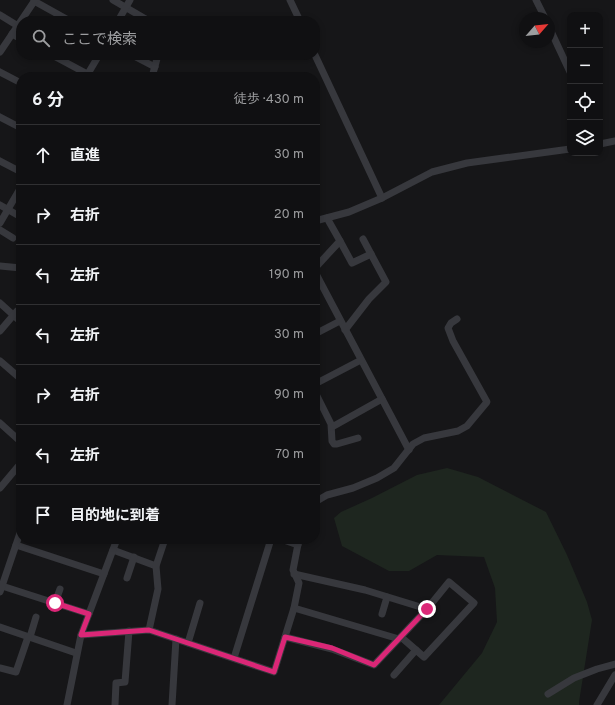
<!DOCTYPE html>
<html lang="ja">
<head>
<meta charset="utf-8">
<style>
  body { margin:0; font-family:Overpass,"Noto Sans JP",sans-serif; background:#1e1e20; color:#f1f3f6 }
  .controls { position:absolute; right:12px; top:12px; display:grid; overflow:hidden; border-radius:8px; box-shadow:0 2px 6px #0003 }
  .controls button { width:36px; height:36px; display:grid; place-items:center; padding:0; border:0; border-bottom:1px solid #303032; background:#101012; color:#f1f3f6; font:20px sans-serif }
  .compass { position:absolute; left:519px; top:12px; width:36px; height:36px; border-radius:50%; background:#101012; box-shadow:0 2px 6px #0003; rotate:62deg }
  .stop { position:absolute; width:12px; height:12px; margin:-9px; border:3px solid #db2777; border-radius:50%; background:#fff }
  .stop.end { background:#db2777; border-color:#fff; box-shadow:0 1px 4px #0008 }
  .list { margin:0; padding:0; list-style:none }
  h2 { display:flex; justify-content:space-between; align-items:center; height:52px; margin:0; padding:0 16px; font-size:17px }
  h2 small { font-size:13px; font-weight:400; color:#9c9d9f }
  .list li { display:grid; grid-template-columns:26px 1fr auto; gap:12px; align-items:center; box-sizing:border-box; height:60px; padding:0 16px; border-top:1px solid #303032 }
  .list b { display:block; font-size:15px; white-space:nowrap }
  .list em { font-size:13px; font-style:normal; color:#9c9d9f }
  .icon { flex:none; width:22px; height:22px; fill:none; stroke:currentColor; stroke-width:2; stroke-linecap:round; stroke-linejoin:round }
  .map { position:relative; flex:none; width:615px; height:705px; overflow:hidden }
  .search { position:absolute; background:#101012; box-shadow:0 2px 6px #0003; left:16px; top:16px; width:304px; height:44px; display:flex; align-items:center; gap:10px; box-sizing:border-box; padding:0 14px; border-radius:16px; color:#9c9d9f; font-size:15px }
  .panel { position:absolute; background:#101012; box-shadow:0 2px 6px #0003; left:16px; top:72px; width:304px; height:472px; border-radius:16px }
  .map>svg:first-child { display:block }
  .green { fill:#1e261f }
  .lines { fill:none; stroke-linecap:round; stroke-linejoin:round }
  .street { stroke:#37383d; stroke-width:7 }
  .route { stroke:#db2777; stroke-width:5 }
</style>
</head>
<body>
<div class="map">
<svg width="615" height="705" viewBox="0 0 615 705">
  <rect width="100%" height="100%" fill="#161618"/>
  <!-- green -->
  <polygon class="green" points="447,468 478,477 546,512 567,555 587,602 592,620 579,702 579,705 439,705 482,653 497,622 495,588 484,557 437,555 409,571 389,571 342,546 334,518 341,512 372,498 417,475"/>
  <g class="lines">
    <!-- street -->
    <g class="street">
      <polyline points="113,0 149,21"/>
      <polyline points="290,0 300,21"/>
      <polyline points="536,0 545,18"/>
      <polyline points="34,1 70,21"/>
      <polyline points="0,15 18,26"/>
      <polyline points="118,21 130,0"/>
      <polyline points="549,27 570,72"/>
      <polyline points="12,34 21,39"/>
      <polyline points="0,52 35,0"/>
      <polyline points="52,55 93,77"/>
      <polyline points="132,55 155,67"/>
      <polyline points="315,55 382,198"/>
      <polyline points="0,72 21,83"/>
      <polyline points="86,77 99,55"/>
      <polyline points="152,77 158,55"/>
      <polyline points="0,117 21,128"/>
      <polyline points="600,144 615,141"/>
      <polyline points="0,161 21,172"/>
      <polyline points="0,205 21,217"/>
      <polyline points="315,221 349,212 382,198 432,172 467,163 570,149"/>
      <polyline points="0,223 21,187"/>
      <polyline points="0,230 13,238"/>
      <polyline points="363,239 371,254"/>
      <polyline points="340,241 352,263 371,254 386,282 369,299 345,330"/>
      <polyline points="0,266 21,268"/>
      <polyline points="315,268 340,241 327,218"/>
      <polyline points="315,272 409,450"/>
      <polyline points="0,303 21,322"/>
      <polyline points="0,331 17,311 21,312"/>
      <polyline points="315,334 340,321"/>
      <polyline points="0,361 21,379"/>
      <polyline points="315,384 361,360"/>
      <polyline points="315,392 331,424 332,441 334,444 337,444 358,438"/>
      <polyline points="0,423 21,442"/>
      <polyline points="332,427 382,399"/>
      <polyline points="0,488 21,463"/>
      <polyline points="315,502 327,495 353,488 377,478 394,468 413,444 424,438 458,431 467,426 487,402 453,341 448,328 451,323 457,319"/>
      <polyline points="281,539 298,545"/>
      <polyline points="16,545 104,574"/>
      <polyline points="113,550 156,566"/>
      <polyline points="294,574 365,590 427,609"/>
      <polyline points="127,578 134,557"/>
      <polyline points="2,586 89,614"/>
      <polyline points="0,592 21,530"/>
      <polyline points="55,603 60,589"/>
      <polyline points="294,608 399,639"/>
      <polyline points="382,614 387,597"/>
      <polyline points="0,627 76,653"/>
      <polyline points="149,630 158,589 156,566 165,539"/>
      <polyline points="81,635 149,630 274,672 294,608 299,583 293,570 299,539"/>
      <polyline points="30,637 36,617"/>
      <polyline points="285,637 332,649 374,665 427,609 449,582 474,603 424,657 401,637"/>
      <polyline points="188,643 200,603"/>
      <polyline points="234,658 271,539"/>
      <polyline points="0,668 16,672 28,637"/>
      <polyline points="394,675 416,650"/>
      <polyline points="548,694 574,678 597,669 615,664"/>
      <polyline points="67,705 81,635 117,539"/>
      <polyline points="115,705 116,683 125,682 129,631"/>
      <polyline points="172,705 176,639"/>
      <polyline points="597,705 615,675"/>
    </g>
  </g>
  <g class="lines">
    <!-- route -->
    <polyline class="route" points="55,603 89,614 81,635 149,630 274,672 285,637 332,648 374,665 427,609"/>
  </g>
</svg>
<div class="controls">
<button>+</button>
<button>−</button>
<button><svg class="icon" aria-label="locate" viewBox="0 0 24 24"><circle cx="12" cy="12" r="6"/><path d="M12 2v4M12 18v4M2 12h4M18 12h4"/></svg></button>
<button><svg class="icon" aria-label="layers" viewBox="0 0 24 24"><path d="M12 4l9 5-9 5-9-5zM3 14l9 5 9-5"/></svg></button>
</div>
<svg class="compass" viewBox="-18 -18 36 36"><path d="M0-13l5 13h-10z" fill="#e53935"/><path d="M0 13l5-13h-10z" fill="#9c9d9f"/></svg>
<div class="stop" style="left:55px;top:603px"></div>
<div class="stop end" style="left:427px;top:609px"></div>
<div class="search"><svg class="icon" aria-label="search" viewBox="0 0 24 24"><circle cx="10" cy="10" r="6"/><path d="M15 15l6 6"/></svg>ここで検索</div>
<section class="panel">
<h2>6 分<small>徒歩 · 430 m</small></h2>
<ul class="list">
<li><svg class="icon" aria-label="ahead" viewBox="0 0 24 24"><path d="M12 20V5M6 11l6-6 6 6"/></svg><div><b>直進</b></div><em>30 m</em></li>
<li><svg class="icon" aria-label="right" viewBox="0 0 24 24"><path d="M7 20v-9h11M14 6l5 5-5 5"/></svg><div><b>右折</b></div><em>20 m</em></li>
<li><svg class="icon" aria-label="left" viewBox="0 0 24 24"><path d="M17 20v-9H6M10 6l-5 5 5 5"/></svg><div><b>左折</b></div><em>190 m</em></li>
<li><svg class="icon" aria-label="left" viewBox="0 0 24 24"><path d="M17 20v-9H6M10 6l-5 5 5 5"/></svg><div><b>左折</b></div><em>30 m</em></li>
<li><svg class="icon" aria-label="right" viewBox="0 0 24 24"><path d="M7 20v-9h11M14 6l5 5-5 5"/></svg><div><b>右折</b></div><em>90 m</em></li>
<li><svg class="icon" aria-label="left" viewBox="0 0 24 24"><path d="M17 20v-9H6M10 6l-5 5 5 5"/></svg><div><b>左折</b></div><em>70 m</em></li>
<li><svg class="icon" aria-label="arrive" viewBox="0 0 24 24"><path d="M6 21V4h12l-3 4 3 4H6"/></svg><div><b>目的地に到着</b></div></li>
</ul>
</section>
</div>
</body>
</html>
